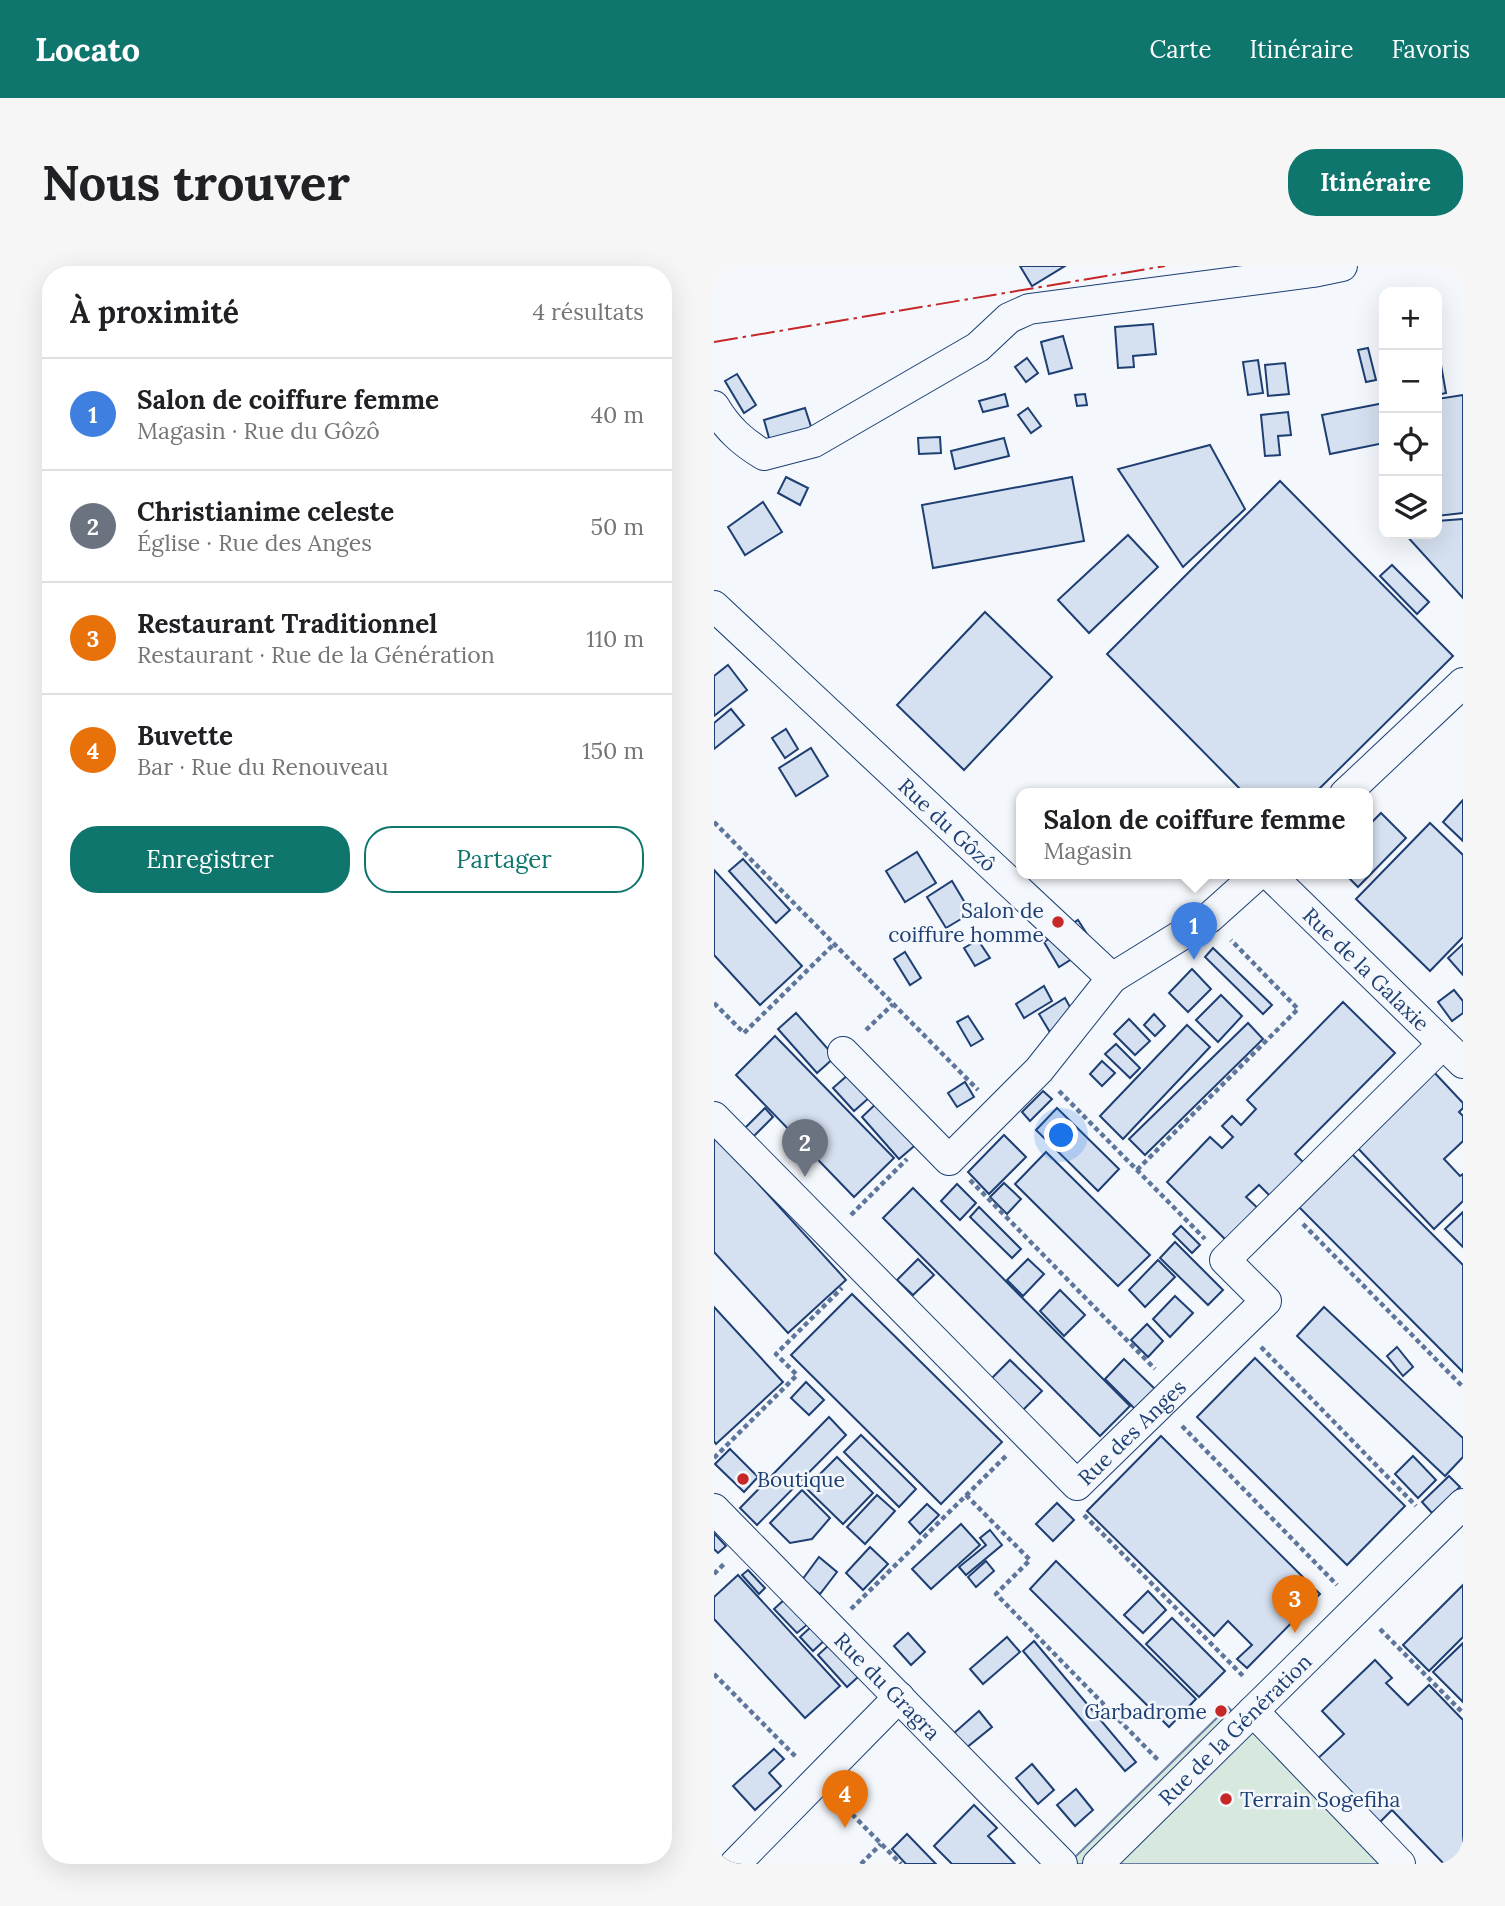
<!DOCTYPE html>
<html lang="fr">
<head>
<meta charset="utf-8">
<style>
  body { margin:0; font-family:Lora,serif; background:#f6f6f6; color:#202124 }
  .controls { position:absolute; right:21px; top:21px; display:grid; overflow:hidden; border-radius:14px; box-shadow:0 7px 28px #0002 }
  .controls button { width:63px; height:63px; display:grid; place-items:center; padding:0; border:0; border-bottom:2px solid #e0e0e0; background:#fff; color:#202124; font:35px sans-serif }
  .you { position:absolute; left:348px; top:870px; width:24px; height:24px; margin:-18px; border:5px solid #fff; border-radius:50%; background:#1a73e8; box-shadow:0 0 0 10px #1a73e833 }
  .badge { display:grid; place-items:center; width:46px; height:46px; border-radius:50%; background:#0f766e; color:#fff; font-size:23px; font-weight:700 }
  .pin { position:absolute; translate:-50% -58px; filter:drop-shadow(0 2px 4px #0008) }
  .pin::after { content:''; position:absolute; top:37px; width:24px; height:21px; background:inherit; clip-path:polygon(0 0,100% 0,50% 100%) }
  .popup { position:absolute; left:302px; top:522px; width:357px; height:91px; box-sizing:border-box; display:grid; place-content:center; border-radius:14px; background:#fff; filter:drop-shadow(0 2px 5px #0005); font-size:23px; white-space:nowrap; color:#757577 }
  .popup b { font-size:26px; color:#202124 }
  .popup::after { content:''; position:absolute; left:50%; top:100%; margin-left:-14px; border:14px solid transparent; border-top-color:#fff }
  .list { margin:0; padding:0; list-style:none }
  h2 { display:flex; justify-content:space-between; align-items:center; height:91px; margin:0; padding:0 28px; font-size:30px }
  h2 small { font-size:23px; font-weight:400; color:#757577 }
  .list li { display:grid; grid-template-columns:46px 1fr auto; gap:21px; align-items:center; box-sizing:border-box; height:112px; padding:0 28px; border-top:2px solid #e0e0e0 }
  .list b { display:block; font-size:26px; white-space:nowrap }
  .list p { margin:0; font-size:23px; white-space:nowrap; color:#757577 }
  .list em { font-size:23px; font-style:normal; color:#757577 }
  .actions { display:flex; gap:14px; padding:21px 28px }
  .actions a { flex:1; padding:16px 0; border:2px solid #0f766e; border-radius:28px; text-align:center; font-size:24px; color:#0f766e }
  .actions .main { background:#0f766e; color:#fff }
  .icon { flex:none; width:38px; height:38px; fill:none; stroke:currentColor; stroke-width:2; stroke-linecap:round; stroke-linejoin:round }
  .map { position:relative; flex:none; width:749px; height:1598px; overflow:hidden; border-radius:28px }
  header { display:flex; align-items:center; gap:42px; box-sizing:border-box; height:98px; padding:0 35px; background:#0f766e; color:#fff }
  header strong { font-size:33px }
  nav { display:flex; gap:38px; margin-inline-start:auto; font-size:24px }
  .intro { display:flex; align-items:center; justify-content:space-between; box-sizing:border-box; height:168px; padding:0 42px }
  h1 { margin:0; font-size:49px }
  .button { padding:18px 32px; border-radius:28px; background:#0f766e; color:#fff; font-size:24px; font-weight:700 }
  main { display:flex; gap:42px; padding:0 42px }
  aside { flex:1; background:#fff; border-radius:28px; box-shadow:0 7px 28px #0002 }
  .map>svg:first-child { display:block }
  .green { fill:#d7e8df; stroke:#687fa3; stroke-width:2 }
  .building { fill:#d5e0f0; stroke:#1d3f73; stroke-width:2 }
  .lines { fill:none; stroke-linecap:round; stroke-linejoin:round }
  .street-casing { stroke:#1d3f73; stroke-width:32 }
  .path { stroke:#5e769c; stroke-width:4.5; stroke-dasharray:5 3.5; stroke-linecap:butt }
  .street { stroke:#f4f7fb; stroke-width:30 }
  .power { stroke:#c62828; stroke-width:2; stroke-dasharray:24 5 3.5 5; stroke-linecap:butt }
  .poi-dot { fill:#c62828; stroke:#f4f7fb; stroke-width:2.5 }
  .labels { text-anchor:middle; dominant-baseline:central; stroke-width:5; stroke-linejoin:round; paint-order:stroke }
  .street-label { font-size:21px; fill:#1d3f73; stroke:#f4f7fb }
  .poi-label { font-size:21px; fill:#1d3f73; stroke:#f4f7fb; text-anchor:end }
</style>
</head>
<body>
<header>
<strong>Locato</strong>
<nav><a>Carte</a><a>Itinéraire</a><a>Favoris</a></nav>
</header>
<div class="intro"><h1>Nous trouver</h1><a class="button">Itinéraire</a></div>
<main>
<aside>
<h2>À proximité<small>4 résultats</small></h2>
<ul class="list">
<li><span class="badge" style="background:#3f7fe0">1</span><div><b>Salon de coiffure femme</b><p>Magasin · Rue du Gôzô</p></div><em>40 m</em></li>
<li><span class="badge" style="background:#6b7280">2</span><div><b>Christianime celeste</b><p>Église · Rue des Anges</p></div><em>50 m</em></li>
<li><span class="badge" style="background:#e8710a">3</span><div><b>Restaurant Traditionnel</b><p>Restaurant · Rue de la Génération</p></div><em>110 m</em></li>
<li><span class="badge" style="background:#e8710a">4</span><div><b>Buvette</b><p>Bar · Rue du Renouveau</p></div><em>150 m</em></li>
</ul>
<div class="actions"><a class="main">Enregistrer</a><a>Partager</a></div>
</aside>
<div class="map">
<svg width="749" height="1598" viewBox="0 0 749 1598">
  <rect width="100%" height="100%" fill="#f4f7fb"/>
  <!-- green -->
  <polygon class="green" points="514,1441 668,1598 354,1598"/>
  <!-- building -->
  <g class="building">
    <polygon points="306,0 351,0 318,20"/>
    <polygon points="439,58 442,88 419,90 420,101 404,102 401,61"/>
    <polygon points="349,70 358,102 335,108 327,76"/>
    <polygon points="654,82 662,114 652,116 644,84"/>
    <polygon points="313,92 324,107 312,116 301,101"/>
    <polygon points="544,94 549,127 534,129 529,96"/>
    <polygon points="571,97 575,128 554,130 551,99"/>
    <polygon points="727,99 732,127 723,129 723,100"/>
    <polygon points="23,108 42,139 30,147 11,115"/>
    <polygon points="291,128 294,140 269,146 265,135"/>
    <polygon points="371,128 373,139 363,140 361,129"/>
    <polygon points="749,129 749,247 723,250 723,133"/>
    <polygon points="670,137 670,177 616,188 608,149"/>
    <polygon points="91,142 101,173 59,186 50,154"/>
    <polygon points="314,142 327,160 317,167 304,149"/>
    <polygon points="574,146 577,169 564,170 566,189 551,190 547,149"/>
    <polygon points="226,171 227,187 205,188 204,172"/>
    <polygon points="290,172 295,190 241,203 237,185"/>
    <polygon points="496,179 531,243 469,301 404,203"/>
    <polygon points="72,211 94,222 86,239 64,227"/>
    <polygon points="358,211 370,275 219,302 208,239"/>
    <polygon points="566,215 739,390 600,528 531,528 393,388"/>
    <polygon points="49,236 68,266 31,289 14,261"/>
    <polygon points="749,253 749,332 691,268 723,268 723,255"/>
    <polygon points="414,269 444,301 375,367 344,334"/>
    <polygon points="678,299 715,336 703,348 666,310"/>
    <polygon points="271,346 338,411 250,504 183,439"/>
    <polygon points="14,399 33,424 0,450 0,410"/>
    <polygon points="17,443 30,459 0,483 0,457"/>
    <polygon points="72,463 84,483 71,492 58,472"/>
    <polygon points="97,482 114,510 82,530 65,502"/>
    <polygon points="749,534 749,575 729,556"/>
    <polygon points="667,547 692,572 644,621 631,608 653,608 653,561"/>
    <polygon points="716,557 749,589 749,671 716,705 642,633"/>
    <polygon points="203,586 222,617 191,636 172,605"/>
    <polygon points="29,593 76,644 62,657 15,605"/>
    <polygon points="0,604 88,700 46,739 0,689"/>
    <polygon points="238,615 257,647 232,662 213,631"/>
    <polygon points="364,654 380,679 345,701 330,676"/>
    <polygon points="264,674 276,692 261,700 250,682"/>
    <polygon points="749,678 749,709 734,692"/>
    <polygon points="499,682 558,739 549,748 491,691"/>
    <polygon points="191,686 207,712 196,719 180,693"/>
    <polygon points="478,703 497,723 474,746 455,727"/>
    <polygon points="330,720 338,735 310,752 302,738"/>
    <polygon points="740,724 749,735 749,747 738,755 724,736"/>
    <polygon points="507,729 528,750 504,776 482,754"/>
    <polygon points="351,732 362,752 337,768 325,748"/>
    <polygon points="629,736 681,787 581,888 592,899 559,933 545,919 532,931 550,948 518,980 453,916 496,871 508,882 519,871 508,860 518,850 527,859 542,843 533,834"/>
    <polygon points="82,747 121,791 103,807 64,763"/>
    <polygon points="440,748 451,760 441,770 430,759"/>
    <polygon points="254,750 269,773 257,780 243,756"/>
    <polygon points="415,753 436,775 421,789 400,768"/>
    <polygon points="534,757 549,773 431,889 415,873"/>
    <polygon points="473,759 496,781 409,873 386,850"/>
    <polygon points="61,770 180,892 140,931 22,809"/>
    <polygon points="402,778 426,802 416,812 391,788"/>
    <polygon points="388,795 401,807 388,820 376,808"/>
    <polygon points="718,804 749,837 749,842 745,846 749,850 749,875 730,893 746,910 749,908 749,935 720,963 640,878"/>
    <polygon points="135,808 156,831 140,845 119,822"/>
    <polygon points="251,816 260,831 243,841 234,827"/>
    <polygon points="329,825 338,833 316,855 308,846"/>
    <polygon points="167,833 205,876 185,893 148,851"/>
    <polygon points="51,842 59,851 40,870 31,862"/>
    <polygon points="343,842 405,903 384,925 322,864"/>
    <polygon points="0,869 132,1014 74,1067 0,986"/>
    <polygon points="290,869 312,891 275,928 254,906"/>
    <polygon points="635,885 749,999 749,1106 582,938"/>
    <polygon points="332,886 436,989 404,1020 301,918"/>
    <polygon points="290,917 307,933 293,948 276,931"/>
    <polygon points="243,918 262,937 246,954 227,935"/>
    <polygon points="199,922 416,1140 386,1170 169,952"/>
    <polygon points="265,941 307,983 298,992 256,951"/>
    <polygon points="749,946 749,981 731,963"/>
    <polygon points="467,960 486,979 478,987 459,968"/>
    <polygon points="461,976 509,1024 494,1039 446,992"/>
    <polygon points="204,993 220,1009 199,1029 183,1014"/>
    <polygon points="314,993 330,1008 309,1030 293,1014"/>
    <polygon points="444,994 461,1011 431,1041 415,1024"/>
    <polygon points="346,1024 371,1049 350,1070 326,1045"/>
    <polygon points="138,1028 288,1176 227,1238 77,1089"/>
    <polygon points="461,1030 479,1047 456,1071 439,1053"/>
    <polygon points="0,1041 69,1116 2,1178 0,1175"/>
    <polygon points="610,1041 749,1172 749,1191 731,1210 583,1070"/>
    <polygon points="433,1058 449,1075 434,1091 417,1074"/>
    <polygon points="683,1081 699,1101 689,1110 673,1090"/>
    <polygon points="541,1092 691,1240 633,1299 483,1151"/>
    <polygon points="410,1093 442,1124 422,1144 391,1113"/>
    <polygon points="296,1094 328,1125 308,1145 276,1114"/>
    <polygon points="92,1116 110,1134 95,1149 77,1132"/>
    <polygon points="115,1151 132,1169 43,1259 26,1242"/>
    <polygon points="147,1169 202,1223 185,1241 130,1186"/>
    <polygon points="447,1170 606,1328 533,1402 523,1393 538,1379 514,1355 500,1370 373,1245"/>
    <polygon points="16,1183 44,1211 30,1226 1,1198"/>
    <polygon points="699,1190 722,1214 704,1232 681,1208"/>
    <polygon points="123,1191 159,1227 129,1258 92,1222"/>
    <polygon points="735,1210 746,1221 718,1247 708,1236"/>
    <polygon points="88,1224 116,1252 98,1273 76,1277 56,1257"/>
    <polygon points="163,1229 181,1245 151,1278 133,1261"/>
    <polygon points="343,1237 360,1254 339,1275 322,1258"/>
    <polygon points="213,1238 225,1249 206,1268 195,1256"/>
    <polygon points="247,1258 266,1279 217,1323 198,1303"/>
    <polygon points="276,1264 288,1279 252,1309 245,1301 272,1279 266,1272"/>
    <polygon points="0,1267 12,1280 4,1287 0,1283"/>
    <polygon points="156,1281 174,1298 149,1324 132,1307"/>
    <polygon points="105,1291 123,1306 106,1328 88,1314"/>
    <polygon points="272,1295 280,1305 262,1321 254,1311"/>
    <polygon points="342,1295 482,1433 455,1461 316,1323"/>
    <polygon points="34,1304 51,1322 45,1328 28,1309"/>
    <polygon points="24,1309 126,1420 91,1452 0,1353 0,1331"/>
    <polygon points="749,1319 749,1371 715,1405 689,1379"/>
    <polygon points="434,1325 452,1344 429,1367 410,1349"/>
    <polygon points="71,1333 94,1358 83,1367 60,1343"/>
    <polygon points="458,1352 511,1405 485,1431 432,1378"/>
    <polygon points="99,1359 112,1373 99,1385 86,1371"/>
    <polygon points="194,1367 211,1386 197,1399 180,1380"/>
    <polygon points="293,1371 306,1386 269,1418 256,1403"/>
    <polygon points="320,1375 422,1496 411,1505 309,1385"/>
    <polygon points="749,1377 749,1436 719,1406"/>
    <polygon points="115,1379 144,1411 133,1421 104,1389"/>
    <polygon points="661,1394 678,1412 672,1417 694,1439 715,1419 749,1454 749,1598 730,1598 678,1544 661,1561 599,1497 630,1468 608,1445"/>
    <polygon points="265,1445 278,1461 252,1482 240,1467"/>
    <polygon points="60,1483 70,1493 55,1507 67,1520 41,1544 19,1520"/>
    <polygon points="318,1498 340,1524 324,1538 302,1512"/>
    <polygon points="362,1523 379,1544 361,1560 343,1539"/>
    <polygon points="260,1539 283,1562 274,1570 301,1598 238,1598 220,1580"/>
    <polygon points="193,1568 222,1598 192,1598 178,1583"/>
  </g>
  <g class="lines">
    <defs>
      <g id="street">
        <path d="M0 140C13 162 28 176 50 189L100 176 264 81 295 52 315 43 599 6 628 0"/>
        <path id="s1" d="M0 340 398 712 495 652 544 608"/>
        <polyline points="631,528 749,417"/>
        <path id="s2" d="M555 608 749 797"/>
        <polyline points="129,786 235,894 325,804 398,712"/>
        <path id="s3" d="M0 851 363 1219 552 1035 511 994 729 778"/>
        <path id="s4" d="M0 1243 348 1598"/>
        <polyline points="539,1445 686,1598"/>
        <polyline points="21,1598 185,1431"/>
        <path id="s5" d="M384 1598 749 1238"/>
      </g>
    </defs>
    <!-- street casing -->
    <use href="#street" class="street-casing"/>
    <!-- path -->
    <g class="path">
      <polyline points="0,556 264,824"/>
      <polyline points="0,737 30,767 120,678"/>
      <polyline points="152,764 179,738"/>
      <polyline points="345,825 491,973"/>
      <polyline points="423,904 584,743 517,674"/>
      <polyline points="256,914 441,1103"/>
      <polyline points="137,949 193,893"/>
      <polyline points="589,958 749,1121"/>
      <polyline points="547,1081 702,1240"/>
      <polyline points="468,1160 623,1319"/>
      <polyline points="0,1192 83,1109 62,1088 128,1022"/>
      <polyline points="252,1229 316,1294 282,1328 445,1495"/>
      <polyline points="370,1249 531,1412"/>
      <polyline points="0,1308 12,1296"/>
      <polyline points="137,1343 293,1189"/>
      <polyline points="666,1363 749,1447"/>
      <polyline points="0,1408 83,1492"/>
      <polyline points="126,1536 187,1598"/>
      <polyline points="147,1598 167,1578"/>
    </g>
    <!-- street -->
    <use href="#street" class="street"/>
    <!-- power -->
    <polyline class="power" points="0,76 451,0"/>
  </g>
  <!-- markers -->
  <g class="poi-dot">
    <circle cx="344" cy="656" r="7"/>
    <circle cx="29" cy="1213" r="7"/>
    <circle cx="507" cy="1445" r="7"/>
    <circle cx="512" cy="1533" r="7"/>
  </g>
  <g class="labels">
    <!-- street labels -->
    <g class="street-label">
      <text stroke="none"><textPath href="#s1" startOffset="320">Rue du Gôzô</textPath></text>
      <text stroke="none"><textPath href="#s2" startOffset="136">Rue de la Galaxie</textPath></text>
      <text stroke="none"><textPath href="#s3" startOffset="593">Rue des Anges</textPath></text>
      <text stroke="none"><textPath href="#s4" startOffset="248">Rue du Gragra</textPath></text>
      <text stroke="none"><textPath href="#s5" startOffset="192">Rue de la Génération</textPath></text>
    </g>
    <!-- poi labels -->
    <g class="poi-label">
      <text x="330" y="644">Salon de<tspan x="330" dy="24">coiffure homme</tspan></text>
      <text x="43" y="1213" text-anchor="start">Boutique</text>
      <text x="493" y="1445">Garbadrome</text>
      <text x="526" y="1533" text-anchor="start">Terrain Sogefiha</text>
    </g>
  </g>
</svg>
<div class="controls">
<button>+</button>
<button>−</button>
<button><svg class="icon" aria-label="locate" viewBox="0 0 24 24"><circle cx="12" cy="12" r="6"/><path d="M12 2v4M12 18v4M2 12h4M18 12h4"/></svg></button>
<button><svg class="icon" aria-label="layers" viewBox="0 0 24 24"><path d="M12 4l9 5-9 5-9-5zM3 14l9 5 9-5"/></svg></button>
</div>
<div class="you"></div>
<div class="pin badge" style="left:480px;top:694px;background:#3f7fe0">1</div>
<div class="popup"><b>Salon de coiffure femme</b>Magasin</div>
<div class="pin badge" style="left:91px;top:911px;background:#6b7280">2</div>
<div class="pin badge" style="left:581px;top:1367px;background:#e8710a">3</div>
<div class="pin badge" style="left:131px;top:1562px;background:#e8710a">4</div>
</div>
</main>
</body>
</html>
